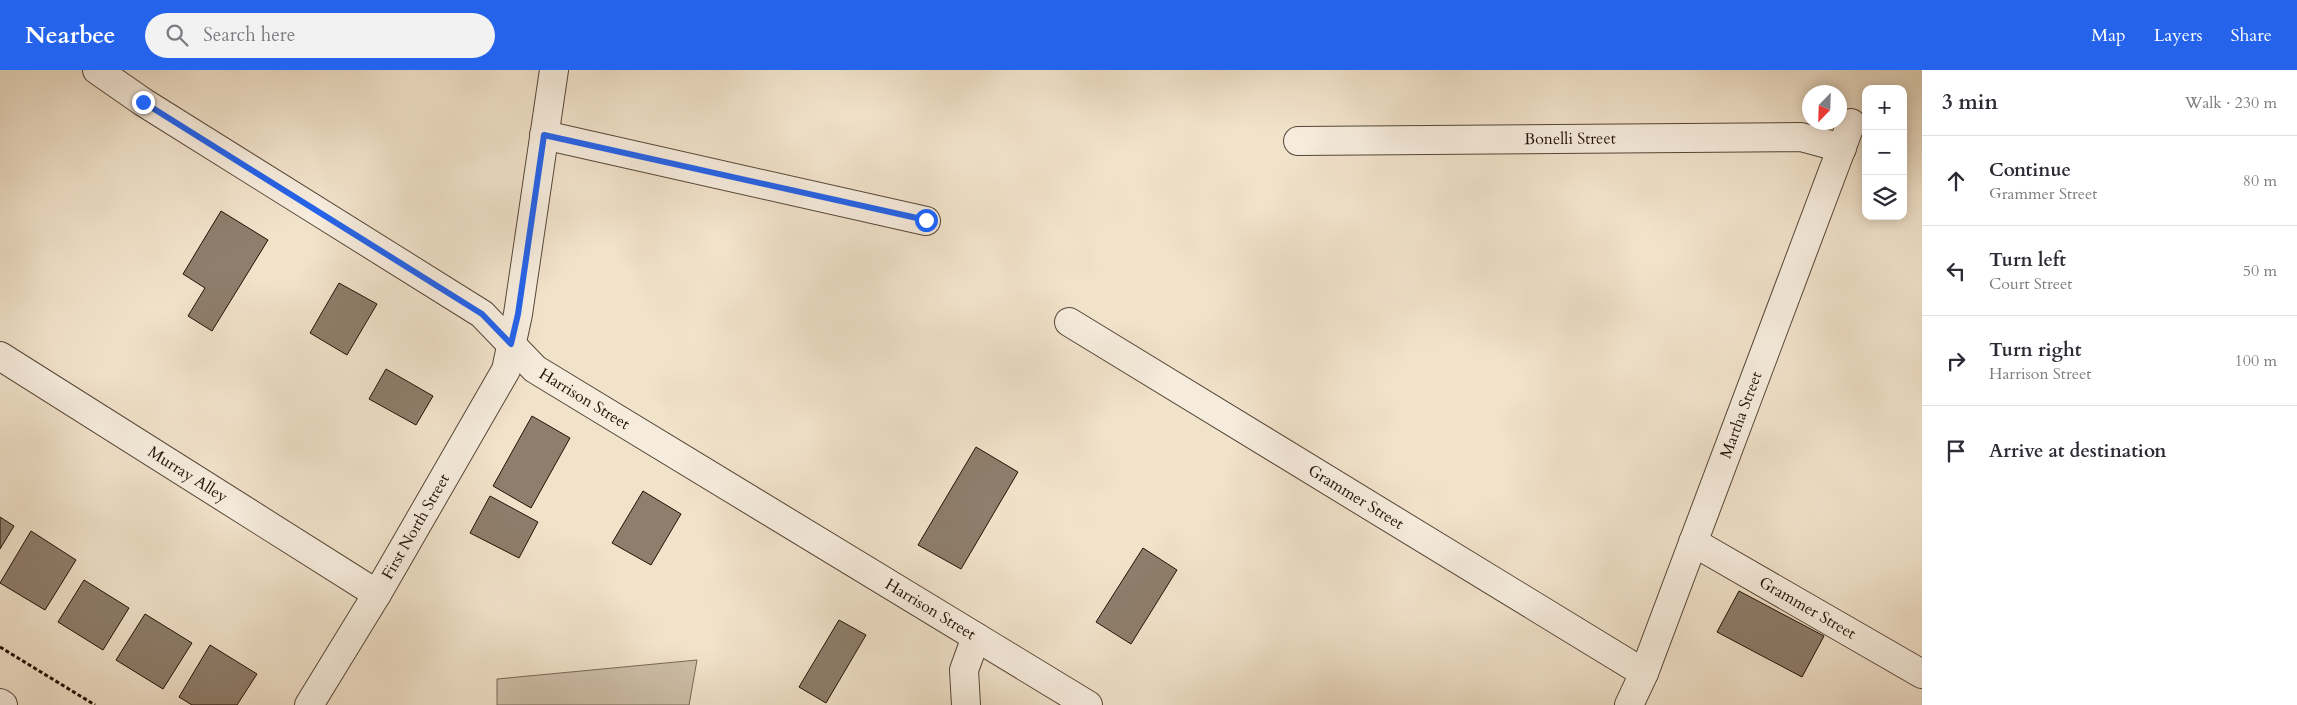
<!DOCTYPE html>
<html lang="en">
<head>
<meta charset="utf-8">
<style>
  body { margin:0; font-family:Cardo,serif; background:#f2f2f3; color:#2b2b33 }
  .controls { position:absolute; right:15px; top:15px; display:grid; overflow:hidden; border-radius:10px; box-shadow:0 2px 12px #0003 }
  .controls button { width:45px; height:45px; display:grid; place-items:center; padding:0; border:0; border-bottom:1px solid #e1e1e2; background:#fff; color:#2b2b33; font:25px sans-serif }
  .compass { position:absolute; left:1802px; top:15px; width:45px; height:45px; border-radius:50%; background:#fff; box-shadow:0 2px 12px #0003; rotate:203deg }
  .stop { position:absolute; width:15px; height:15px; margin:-11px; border:4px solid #2563eb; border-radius:50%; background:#fff }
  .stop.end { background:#2563eb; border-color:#fff; box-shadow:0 1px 5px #0008 }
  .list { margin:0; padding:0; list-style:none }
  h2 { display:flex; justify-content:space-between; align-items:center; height:65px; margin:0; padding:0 20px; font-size:21px }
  h2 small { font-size:16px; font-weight:400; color:#7c7c81 }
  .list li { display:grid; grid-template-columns:32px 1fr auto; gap:15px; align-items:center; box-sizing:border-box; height:90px; padding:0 20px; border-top:1px solid #e1e1e2 }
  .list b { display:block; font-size:19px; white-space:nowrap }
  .list p { margin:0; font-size:16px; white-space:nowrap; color:#7c7c81 }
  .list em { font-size:16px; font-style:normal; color:#7c7c81 }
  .icon { flex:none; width:28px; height:28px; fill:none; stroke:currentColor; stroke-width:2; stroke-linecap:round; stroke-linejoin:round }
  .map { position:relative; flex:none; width:1922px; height:635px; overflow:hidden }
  header { display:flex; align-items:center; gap:30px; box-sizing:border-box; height:70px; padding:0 25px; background:#2563eb; color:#fff }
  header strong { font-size:24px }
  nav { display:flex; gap:28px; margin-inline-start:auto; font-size:18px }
  .search { width:350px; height:45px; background:#f2f2f3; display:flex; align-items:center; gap:12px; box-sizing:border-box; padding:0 18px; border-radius:28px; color:#7c7c81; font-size:19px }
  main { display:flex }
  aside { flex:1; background:#fff }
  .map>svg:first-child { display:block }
  .green { fill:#cebfa9; stroke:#786858 }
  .building { fill:#8e7e6c; stroke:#221206 }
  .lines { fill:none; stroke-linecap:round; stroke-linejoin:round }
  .minor-casing { stroke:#564637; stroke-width:30 }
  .path { stroke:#221206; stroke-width:3; stroke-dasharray:4 2.5; stroke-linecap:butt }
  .minor { stroke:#f6ecdd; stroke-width:28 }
  .route { stroke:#2563eb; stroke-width:6 }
  .labels { text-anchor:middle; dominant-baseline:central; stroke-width:5; stroke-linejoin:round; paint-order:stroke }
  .street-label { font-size:16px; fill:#221206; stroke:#f6ecdd }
</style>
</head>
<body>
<header>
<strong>Nearbee</strong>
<div class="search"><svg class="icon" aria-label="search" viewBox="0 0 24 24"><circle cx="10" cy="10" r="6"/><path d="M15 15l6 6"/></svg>Search here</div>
<nav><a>Map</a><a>Layers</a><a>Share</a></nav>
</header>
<main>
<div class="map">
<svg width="1922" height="635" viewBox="0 0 1922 635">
  <rect width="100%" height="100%" fill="#f1e2ca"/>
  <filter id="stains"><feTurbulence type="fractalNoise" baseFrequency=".004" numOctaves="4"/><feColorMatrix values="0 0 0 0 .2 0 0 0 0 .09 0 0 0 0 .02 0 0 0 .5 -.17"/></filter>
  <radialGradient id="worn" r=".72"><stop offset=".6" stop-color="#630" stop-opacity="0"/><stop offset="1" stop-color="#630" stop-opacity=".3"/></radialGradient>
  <!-- green -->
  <polygon class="green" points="697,590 689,635 497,635 497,609"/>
  <!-- building -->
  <g class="building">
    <polygon points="221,141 268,170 212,261 188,246 205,218 183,204"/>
    <polygon points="339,213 377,234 347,285 310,263"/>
    <polygon points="386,299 433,326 416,355 369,329"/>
    <polygon points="532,346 570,368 531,438 493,416"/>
    <polygon points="976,377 1018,402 961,499 918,475"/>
    <polygon points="643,421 681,444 651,495 612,473"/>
    <polygon points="490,426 538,452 519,488 470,463"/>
    <polygon points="0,447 14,456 0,479"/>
    <polygon points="31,461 76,490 45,540 0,513"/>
    <polygon points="1143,478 1177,500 1131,574 1096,552"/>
    <polygon points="84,510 129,538 103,580 58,552"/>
    <polygon points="1739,521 1824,566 1802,607 1717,562"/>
    <polygon points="145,544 192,573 163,619 116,590"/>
    <polygon points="839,550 866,565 826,633 799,617"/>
    <polygon points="210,575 257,604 237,635 192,635 179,627"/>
  </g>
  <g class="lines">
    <defs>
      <g id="minor">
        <path id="s1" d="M97 0 143 32 482 244 535 299 1088 635"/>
        <polyline points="544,65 926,151"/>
        <path id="s2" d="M1298 71 1801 67 1842 78"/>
        <path id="s3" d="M1069 252 1644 603"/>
        <path id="s4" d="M0 286 377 524"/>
        <path id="s5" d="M1693 472 1922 604"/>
        <polyline points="0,633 3,635"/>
        <path id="s6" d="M309 635 377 524 506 300 518 244 554 0"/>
        <polyline points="966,635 964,600 976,567"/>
        <path id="s7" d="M1629 635 1644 603 1851 53"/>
      </g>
    </defs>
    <!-- minor casing -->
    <use href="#minor" class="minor-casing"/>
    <!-- path -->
    <polyline class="path" points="0,577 95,635"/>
    <!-- minor -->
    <use href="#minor" class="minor"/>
  </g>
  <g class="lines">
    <!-- route -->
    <polyline class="route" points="143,32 482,244 511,274 518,244 544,65 926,150"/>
  </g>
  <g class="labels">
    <!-- street labels -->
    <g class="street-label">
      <text stroke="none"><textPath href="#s2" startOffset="272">Bonelli Street</textPath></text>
      <text stroke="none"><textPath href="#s1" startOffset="590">Harrison Street</textPath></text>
      <text stroke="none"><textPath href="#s7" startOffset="311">Martha Street</textPath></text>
      <text stroke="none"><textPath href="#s4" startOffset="222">Murray Alley</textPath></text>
      <text stroke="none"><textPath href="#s3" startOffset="336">Grammer Street</textPath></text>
      <text stroke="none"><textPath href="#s6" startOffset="208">First North Street</textPath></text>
      <text stroke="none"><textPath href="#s5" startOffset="132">Grammer Street</textPath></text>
      <text stroke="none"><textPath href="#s1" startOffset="995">Harrison Street</textPath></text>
    </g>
  </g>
  <rect width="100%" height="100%" filter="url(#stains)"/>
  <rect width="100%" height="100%" fill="url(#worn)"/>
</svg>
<div class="controls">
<button>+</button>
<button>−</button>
<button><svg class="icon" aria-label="layers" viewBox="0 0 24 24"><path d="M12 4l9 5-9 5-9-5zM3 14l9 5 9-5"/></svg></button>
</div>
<svg class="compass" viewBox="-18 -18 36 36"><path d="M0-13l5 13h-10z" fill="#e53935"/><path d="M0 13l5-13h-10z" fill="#7c7c81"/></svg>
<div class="stop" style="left:926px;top:150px"></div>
<div class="stop end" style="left:143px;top:32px"></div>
</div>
<aside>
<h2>3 min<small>Walk · 230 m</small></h2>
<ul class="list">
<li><svg class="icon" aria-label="ahead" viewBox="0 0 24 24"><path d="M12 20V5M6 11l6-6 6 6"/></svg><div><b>Continue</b><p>Grammer Street</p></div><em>80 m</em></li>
<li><svg class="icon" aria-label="left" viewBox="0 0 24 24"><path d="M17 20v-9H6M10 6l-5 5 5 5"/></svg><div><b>Turn left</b><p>Court Street</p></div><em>50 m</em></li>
<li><svg class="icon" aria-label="right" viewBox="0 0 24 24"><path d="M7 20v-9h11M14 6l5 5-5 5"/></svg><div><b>Turn right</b><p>Harrison Street</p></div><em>100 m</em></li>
<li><svg class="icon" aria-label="arrive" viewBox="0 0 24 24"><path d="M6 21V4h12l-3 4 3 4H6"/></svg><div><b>Arrive at destination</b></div></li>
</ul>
</aside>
</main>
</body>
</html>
